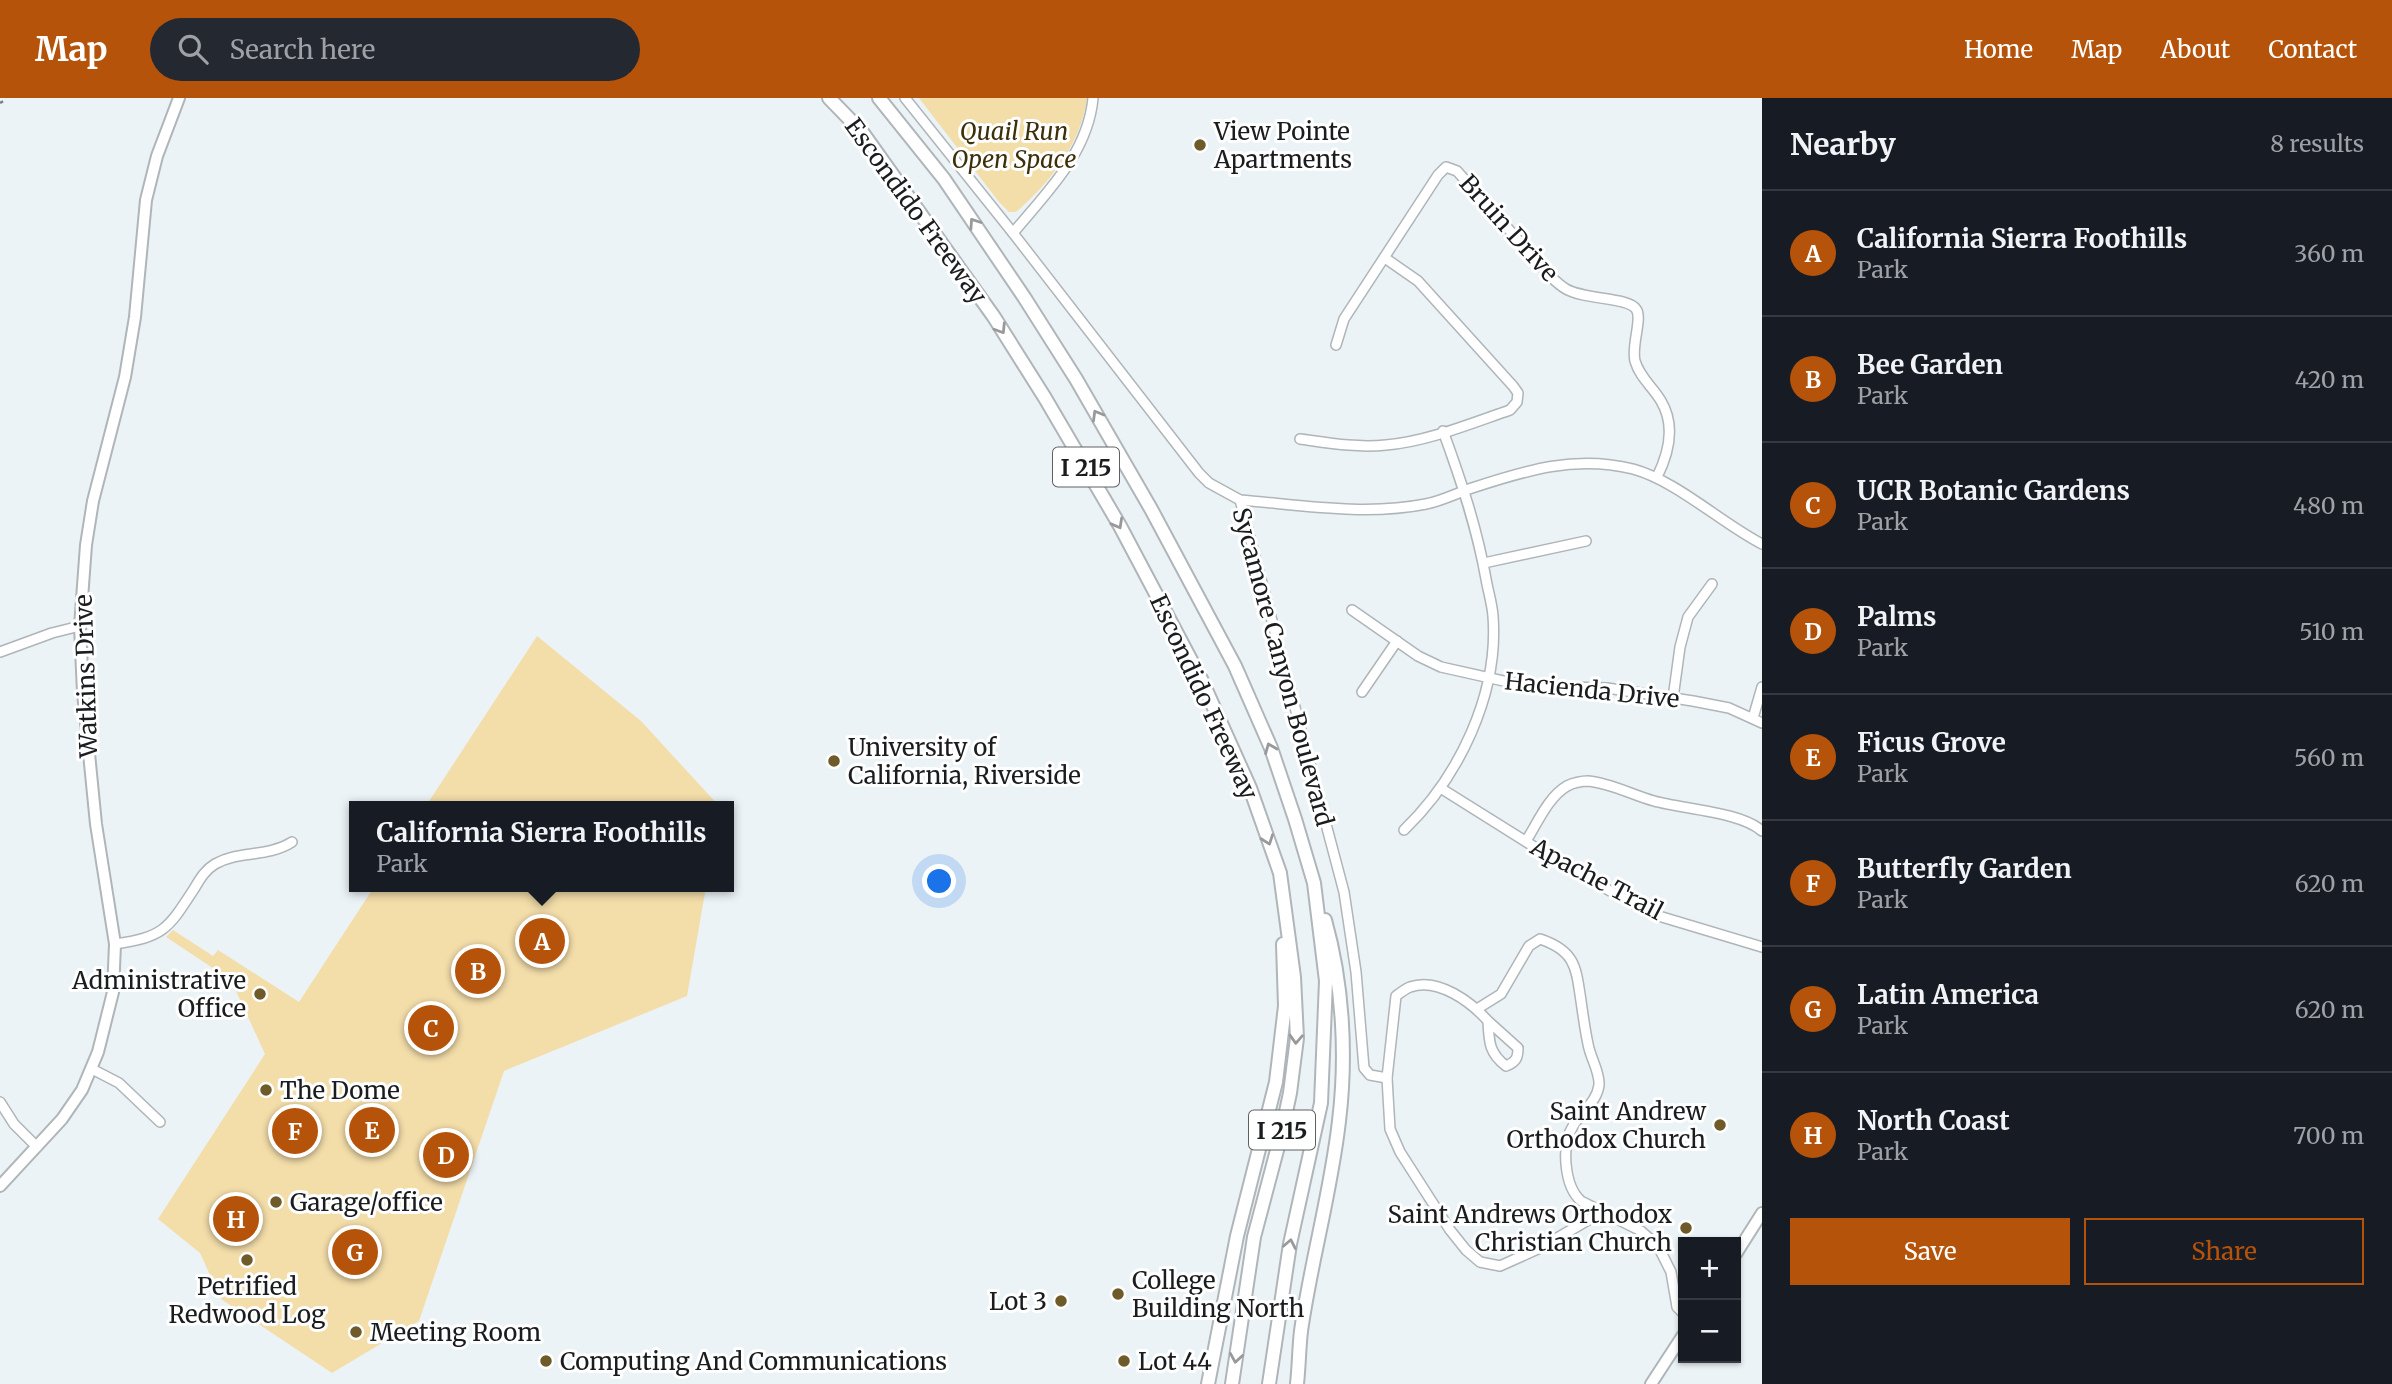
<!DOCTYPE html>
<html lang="en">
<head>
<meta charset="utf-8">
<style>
  body { margin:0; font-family:Merriweather,serif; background:#242831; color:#f1f3f6 }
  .controls { position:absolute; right:21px; bottom:21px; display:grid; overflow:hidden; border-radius:0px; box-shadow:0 2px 5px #0004 }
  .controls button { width:63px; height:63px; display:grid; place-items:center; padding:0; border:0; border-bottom:2px solid #363941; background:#171b24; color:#f1f3f6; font:35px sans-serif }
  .you { position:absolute; left:940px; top:784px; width:24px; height:24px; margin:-18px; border:5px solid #fff; border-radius:50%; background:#1a73e8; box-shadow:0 0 0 10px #1a73e833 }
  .badge { display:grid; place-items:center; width:46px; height:46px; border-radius:50%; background:#b45309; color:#fff; font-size:23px; font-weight:700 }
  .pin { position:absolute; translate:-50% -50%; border:4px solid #fff; box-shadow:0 2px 7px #0006 }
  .popup { position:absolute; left:349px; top:703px; width:385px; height:91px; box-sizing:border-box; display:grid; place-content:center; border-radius:0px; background:#171b24; filter:drop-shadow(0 2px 5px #0005); font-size:23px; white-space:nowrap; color:#9ea1a6 }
  .popup b { font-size:26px; color:#f1f3f6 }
  .popup::after { content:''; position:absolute; left:50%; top:100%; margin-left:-14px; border:14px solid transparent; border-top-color:#171b24 }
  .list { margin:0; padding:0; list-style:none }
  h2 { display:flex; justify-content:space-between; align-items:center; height:91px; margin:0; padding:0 28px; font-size:30px }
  h2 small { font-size:23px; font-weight:400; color:#9ea1a6 }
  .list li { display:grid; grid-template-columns:46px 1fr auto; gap:21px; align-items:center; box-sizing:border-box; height:126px; padding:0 28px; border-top:2px solid #363941 }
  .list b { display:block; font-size:26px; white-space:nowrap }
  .list p { margin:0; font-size:23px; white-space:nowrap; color:#9ea1a6 }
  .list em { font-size:23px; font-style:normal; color:#9ea1a6 }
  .actions { display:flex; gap:14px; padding:21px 28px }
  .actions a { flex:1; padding:16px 0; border:2px solid #b45309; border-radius:0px; text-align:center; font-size:24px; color:#b45309 }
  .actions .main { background:#b45309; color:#fff }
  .icon { flex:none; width:38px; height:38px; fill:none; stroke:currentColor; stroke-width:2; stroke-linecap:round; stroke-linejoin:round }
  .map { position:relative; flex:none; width:1762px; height:1286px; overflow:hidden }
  header { display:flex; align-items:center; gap:42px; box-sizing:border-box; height:98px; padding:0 35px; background:#b45309; color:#fff }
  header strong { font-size:33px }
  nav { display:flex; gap:38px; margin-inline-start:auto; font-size:24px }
  .search { width:490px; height:63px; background:#242831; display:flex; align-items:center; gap:18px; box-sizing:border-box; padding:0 24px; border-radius:38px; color:#9ea1a6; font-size:26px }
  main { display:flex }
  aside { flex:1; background:#171b24 }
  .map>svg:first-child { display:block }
  .green { fill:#f3dda9 }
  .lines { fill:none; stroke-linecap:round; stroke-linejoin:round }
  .minor-casing { stroke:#afb5b8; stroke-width:12 }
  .major-casing { stroke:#afb5b8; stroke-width:14 }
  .highway-casing { stroke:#afb5b8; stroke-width:16 }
  .minor { stroke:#fff; stroke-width:9 }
  .major { stroke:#fff; stroke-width:10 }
  .highway { stroke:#fff; stroke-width:12 }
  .rail { stroke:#7c8183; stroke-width:2.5; stroke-dasharray:3.5 7; stroke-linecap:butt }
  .oneway { stroke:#98999a }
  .poi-dot { fill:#6f5b2a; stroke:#fff; stroke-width:2.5 }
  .labels { text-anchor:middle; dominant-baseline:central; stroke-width:6; stroke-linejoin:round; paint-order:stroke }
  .shield { fill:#fff; stroke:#5f6062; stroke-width:2 }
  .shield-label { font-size:23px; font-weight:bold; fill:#1a1c1e }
  .park-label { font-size:24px; font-style:italic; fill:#3d2f09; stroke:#fff }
  .poi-label { font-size:24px; fill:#1a1c1e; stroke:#fff; text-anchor:start }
  .street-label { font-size:24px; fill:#1a1c1e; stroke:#fff }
</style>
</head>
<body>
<header>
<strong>Map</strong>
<div class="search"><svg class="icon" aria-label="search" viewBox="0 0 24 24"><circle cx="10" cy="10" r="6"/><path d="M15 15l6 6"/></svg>Search here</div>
<nav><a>Home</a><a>Map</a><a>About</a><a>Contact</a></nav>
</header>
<main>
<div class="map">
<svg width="1762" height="1286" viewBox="0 0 1762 1286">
  <rect width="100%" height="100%" fill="#ecf3f6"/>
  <!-- green -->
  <g class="green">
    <path d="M919 0H1087C1081 45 1050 85 1016 114H1009L999 104Z"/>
    <polygon points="537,538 641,623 719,708 426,708"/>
    <polygon points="374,789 706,789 687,898 504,973 419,1223 332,1275 221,1201 200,1155 158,1121 265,956 231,882 166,839 173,832 213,858 218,852 299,904"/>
  </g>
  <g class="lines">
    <defs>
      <g id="minor">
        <path d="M905 0 1013 135 1199 375 1209 385 1240 402C1301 407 1365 418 1426 406 1442 403 1457 395 1472 390 1527 372 1575 357 1633 371 1677 383 1721 425 1762 446"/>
        <path d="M1013 135C1047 94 1088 55 1093 0"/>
        <path d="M1336 247 1344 221 1438 77 1446 69 1457 73C1481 100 1504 126 1528 153 1540 166 1551 182 1566 191 1585 202 1628 199 1636 211 1643 220 1631 247 1635 263 1640 280 1653 289 1661 303 1676 328 1669 355 1657 379"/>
        <path d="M1300 341C1329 345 1357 350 1386 347 1426 344 1472 325 1510 312L1517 304 1518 295 1513 288 1418 183 1385 160"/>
        <polyline points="1240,402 1344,794 1356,874 1364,970 1370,977 1387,980"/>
        <polyline points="1484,465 1586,443"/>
        <polyline points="1352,512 1418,558 1441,569 1526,588 1607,590 1693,603 1729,610 1762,625"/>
        <polyline points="0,554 52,535 80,528"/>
        <polyline points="1362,594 1397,543"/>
        <polyline points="1673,600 1680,549 1688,519 1712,486"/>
        <polyline points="1753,620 1762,589"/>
        <polyline points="1442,691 1565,768 1652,816 1762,849"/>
        <path d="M1404 732C1459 679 1499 596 1493 518 1492 505 1488 493 1486 481 1477 430 1461 382 1443 333"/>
        <path d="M1526 743C1537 726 1548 699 1567 688 1572 685 1582 683 1588 683 1611 685 1632 697 1654 703 1683 711 1741 714 1762 733"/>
        <path d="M115 846C164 839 168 831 194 791 200 781 205 772 215 766 239 752 267 760 292 744"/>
        <path d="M1477 911 1501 896 1529 848 1540 841C1576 853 1576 870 1581 903 1583 917 1585 932 1588 946 1590 959 1600 974 1599 987 1597 1004 1581 1014 1573 1028 1561 1047 1564 1088 1581 1103L1641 1133 1658 1148 1671 1174 1677 1209 1683 1215"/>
        <path d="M1488 923 1518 950C1518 960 1516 964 1506 968 1489 955 1489 944 1488 923 1471 904 1438 879 1410 889 1405 891 1400 895 1396 898L1387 980 1390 1031 1400 1054 1450 1132 1466 1152 1480 1164 1500 1168 1540 1150 1602 1114"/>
        <polyline points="92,971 119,985 160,1024"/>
        <polyline points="0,1004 14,1026 37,1049"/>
      </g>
      <g id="major">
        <polyline points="0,1088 62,1021 82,992 98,954 113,894 115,846 96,726 83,595 80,528 86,447 93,403 125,279 135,219 146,102 157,58 179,0"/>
        <polyline points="1736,1156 1762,1115"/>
        <polyline points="1651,1286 1683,1237"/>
      </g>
      <g id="highway">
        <polyline points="829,0 862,34 994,219 1045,300 1120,428 1202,583 1250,690 1280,775 1294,879 1297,940 1290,995 1281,1037 1254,1139 1232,1286"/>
        <polyline points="879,0 944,81 1024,199 1076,281 1151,411 1235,568 1271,650 1295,721 1314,785 1326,883 1321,1005 1290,1146 1269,1286"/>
        <polyline points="1208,1286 1237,1138 1276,984 1285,908 1283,846"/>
        <path d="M1297 1286C1299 1268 1299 1250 1301 1233 1311 1163 1331 1094 1339 1023 1347 957 1343 886 1325 822"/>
      </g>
    </defs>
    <!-- minor casing -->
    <use href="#minor" class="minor-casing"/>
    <!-- major casing -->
    <use href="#major" class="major-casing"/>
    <!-- highway casing -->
    <use href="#highway" class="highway-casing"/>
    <!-- minor -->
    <use href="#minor" class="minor"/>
    <!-- major -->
    <use href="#major" class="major"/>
    <!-- highway -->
    <use href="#highway" class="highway"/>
    <!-- rail -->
    <polyline class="rail" points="0,5 9,0"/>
  </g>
  <!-- one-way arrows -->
  <defs><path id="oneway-chevron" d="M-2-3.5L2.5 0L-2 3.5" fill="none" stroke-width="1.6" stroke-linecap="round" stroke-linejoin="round" transform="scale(1.75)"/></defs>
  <g class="oneway">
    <use href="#oneway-chevron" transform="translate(974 125) rotate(-124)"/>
    <use href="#oneway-chevron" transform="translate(1001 231) rotate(58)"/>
    <use href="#oneway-chevron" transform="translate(1097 317) rotate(-120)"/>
    <use href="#oneway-chevron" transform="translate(1118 426) rotate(61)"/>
    <use href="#oneway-chevron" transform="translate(1270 650) rotate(-112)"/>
    <use href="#oneway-chevron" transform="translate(1268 742) rotate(70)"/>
    <use href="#oneway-chevron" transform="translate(1296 941) rotate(93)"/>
    <use href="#oneway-chevron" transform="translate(1290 1146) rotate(-79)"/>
    <use href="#oneway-chevron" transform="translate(1236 1260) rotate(99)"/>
  </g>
  <!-- markers -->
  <g class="poi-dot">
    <circle cx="1200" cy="47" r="7"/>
    <circle cx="834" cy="663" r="7"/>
    <circle cx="260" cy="896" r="7"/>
    <circle cx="266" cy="992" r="7"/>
    <circle cx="1720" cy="1027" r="7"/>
    <circle cx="276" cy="1104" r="7"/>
    <circle cx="1686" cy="1130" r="7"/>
    <circle cx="247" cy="1162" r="7"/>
    <circle cx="1118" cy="1196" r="7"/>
    <circle cx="1061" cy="1203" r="7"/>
    <circle cx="356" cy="1234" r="7"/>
    <circle cx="546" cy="1263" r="7"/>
    <circle cx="1124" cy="1263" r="7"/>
  </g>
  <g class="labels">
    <!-- shield labels -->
    <g class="shield">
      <rect x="1053" y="349.5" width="66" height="39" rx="5"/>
      <rect x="1249" y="1012.5" width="66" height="39" rx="5"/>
    </g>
    <g class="shield-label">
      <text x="1086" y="369">I 215</text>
      <text x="1282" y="1032">I 215</text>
    </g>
    <!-- park labels -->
    <g class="park-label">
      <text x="1014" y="33">Quail Run<tspan x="1014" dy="28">Open Space</tspan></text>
    </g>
    <!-- poi labels -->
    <g class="poi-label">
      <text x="1214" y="33">View Pointe<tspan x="1214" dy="28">Apartments</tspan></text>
      <text x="848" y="649">University of<tspan x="848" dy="28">California, Riverside</tspan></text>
      <text x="246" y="882" text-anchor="end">Administrative<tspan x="246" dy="28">Office</tspan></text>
      <text x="280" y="992">The Dome</text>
      <text x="1706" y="1013" text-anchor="end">Saint Andrew<tspan x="1706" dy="28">Orthodox Church</tspan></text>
      <text x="290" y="1104">Garage/office</text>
      <text x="1672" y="1116" text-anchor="end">Saint Andrews Orthodox<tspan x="1672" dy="28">Christian Church</tspan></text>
      <text x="1132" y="1182">College<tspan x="1132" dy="28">Building North</tspan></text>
      <text x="247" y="1188" text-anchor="middle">Petrified<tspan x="247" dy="28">Redwood Log</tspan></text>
      <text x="1047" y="1203" text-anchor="end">Lot 3</text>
      <text x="370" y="1234">Meeting Room</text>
      <text x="560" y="1263">Computing And Communications</text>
      <text x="1138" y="1263">Lot 44</text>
    </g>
    <!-- street labels -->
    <g class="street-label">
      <text transform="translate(916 113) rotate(54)">Escondido Freeway</text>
      <text transform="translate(1509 130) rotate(48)">Bruin Drive</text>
      <text transform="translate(1283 569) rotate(75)">Sycamore Canyon Boulevard</text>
      <text transform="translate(86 578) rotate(-92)">Watkins Drive</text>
      <text transform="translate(1592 592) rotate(6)">Hacienda Drive</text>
      <text transform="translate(1204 599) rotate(65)">Escondido Freeway</text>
      <text transform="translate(1597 781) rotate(28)">Apache Trail</text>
    </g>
  </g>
</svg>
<div class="controls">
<button>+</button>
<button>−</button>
</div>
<div class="you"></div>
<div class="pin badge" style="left:542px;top:843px">A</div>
<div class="popup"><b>California Sierra Foothills</b>Park</div>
<div class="pin badge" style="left:478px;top:873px">B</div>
<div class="pin badge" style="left:431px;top:930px">C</div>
<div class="pin badge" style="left:446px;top:1057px">D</div>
<div class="pin badge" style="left:372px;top:1032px">E</div>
<div class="pin badge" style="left:295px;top:1033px">F</div>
<div class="pin badge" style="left:355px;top:1154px">G</div>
<div class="pin badge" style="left:236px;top:1121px">H</div>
</div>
<aside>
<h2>Nearby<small>8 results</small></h2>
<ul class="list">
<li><span class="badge">A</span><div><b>California Sierra Foothills</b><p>Park</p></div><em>360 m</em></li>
<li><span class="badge">B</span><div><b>Bee Garden</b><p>Park</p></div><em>420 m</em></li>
<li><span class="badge">C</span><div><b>UCR Botanic Gardens</b><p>Park</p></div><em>480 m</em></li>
<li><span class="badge">D</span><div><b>Palms</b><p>Park</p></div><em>510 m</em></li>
<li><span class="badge">E</span><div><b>Ficus Grove</b><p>Park</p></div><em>560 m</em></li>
<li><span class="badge">F</span><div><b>Butterfly Garden</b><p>Park</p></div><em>620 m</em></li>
<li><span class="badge">G</span><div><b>Latin America</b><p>Park</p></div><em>620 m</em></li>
<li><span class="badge">H</span><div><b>North Coast</b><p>Park</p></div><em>700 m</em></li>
</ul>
<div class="actions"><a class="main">Save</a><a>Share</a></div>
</aside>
</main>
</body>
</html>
